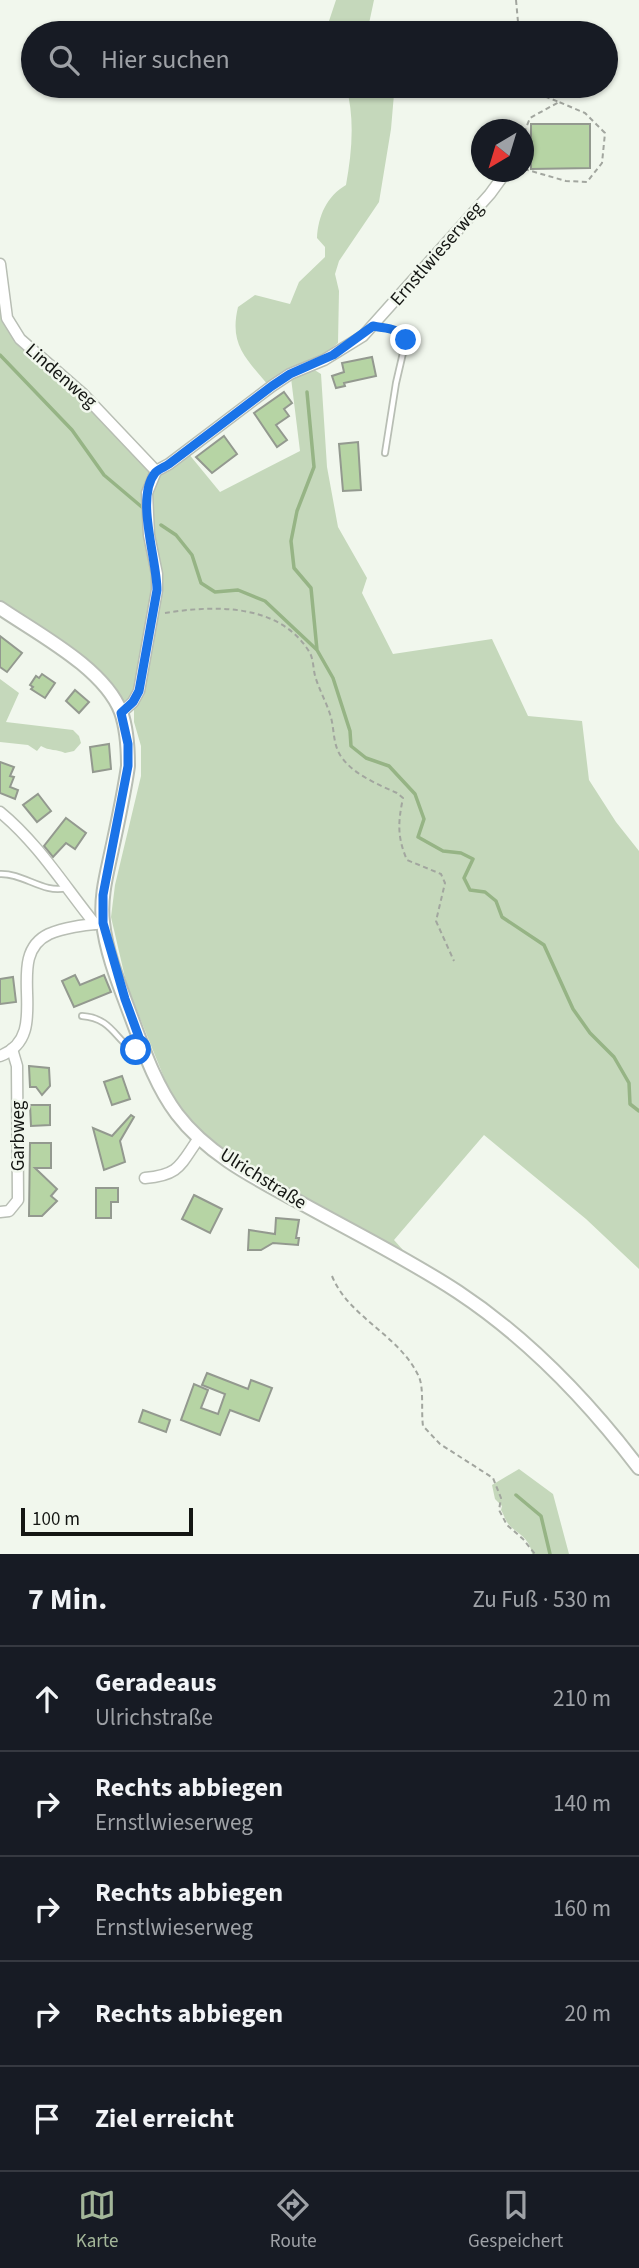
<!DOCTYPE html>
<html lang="de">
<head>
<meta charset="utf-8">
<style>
  body { margin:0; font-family:"Source Sans 3",sans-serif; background:#242831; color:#f1f3f6 }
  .compass { position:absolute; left:471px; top:119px; width:63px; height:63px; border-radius:50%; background:#171b24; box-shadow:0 2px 5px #0004; rotate:218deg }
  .scale { position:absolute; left:21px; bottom:18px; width:172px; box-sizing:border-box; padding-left:7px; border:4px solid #141613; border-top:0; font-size:19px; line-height:24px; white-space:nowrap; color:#141613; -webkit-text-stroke:5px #f1f7ed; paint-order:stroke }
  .stop { position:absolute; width:21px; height:21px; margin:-16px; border:5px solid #1a73e8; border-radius:50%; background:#fff }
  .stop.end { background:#1a73e8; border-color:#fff; box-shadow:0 2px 7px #0008 }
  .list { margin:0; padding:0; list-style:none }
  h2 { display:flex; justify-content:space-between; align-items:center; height:91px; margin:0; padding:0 28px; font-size:30px }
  h2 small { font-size:23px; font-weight:400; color:#9ea1a6 }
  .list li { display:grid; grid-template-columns:46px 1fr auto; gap:21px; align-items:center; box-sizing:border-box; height:105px; padding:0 28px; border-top:2px solid #363941 }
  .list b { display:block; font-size:26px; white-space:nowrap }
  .list p { margin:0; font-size:23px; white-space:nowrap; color:#9ea1a6 }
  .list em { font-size:23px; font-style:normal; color:#9ea1a6 }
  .icon { flex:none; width:38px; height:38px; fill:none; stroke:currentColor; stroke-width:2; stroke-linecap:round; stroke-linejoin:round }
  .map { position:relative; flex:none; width:639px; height:1554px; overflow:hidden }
  .search { position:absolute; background:#171b24; box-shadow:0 2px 5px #0004; left:21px; right:21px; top:21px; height:77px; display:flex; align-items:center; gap:18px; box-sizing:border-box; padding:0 24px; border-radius:38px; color:#9ea1a6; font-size:26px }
  .sheet { height:616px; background:#171b24 }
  nav { display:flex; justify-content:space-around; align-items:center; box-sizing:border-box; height:98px; border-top:2px solid #363941; background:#171b24; font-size:19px; color:#9ea1a6 }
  nav a { display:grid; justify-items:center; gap:4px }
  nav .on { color:#a3b699 }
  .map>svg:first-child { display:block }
  .green { fill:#c5d8bb }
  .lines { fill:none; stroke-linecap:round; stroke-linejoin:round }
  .stream { stroke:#96b485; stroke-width:3.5 }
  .building { fill:#b6d4a4; stroke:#93998f; stroke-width:2 }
  .lane-casing { stroke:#b8beb4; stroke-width:8 }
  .street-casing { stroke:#b8beb4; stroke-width:13 }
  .secondary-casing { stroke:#b8beb4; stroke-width:16 }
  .path { stroke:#a2a69f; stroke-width:2; stroke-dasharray:5 3.5; stroke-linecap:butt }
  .lane { stroke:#fff; stroke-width:4.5 }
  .street { stroke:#fff; stroke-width:10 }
  .secondary { stroke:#fff; stroke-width:12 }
  .route { stroke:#1a73e8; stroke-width:9 }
  .labels { text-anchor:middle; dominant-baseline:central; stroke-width:5; stroke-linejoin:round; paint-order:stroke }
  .street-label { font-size:19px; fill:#141613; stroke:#f1f7ed }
</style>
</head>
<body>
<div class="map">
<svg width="639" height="1554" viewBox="0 0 639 1554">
  <rect width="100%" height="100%" fill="#f1f7ed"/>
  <!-- green -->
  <g class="green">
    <polygon points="336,0 374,0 367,33 325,33"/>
    <path d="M346 86H392L394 94 391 129 379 202 339 261 335 274 339 291 338 343 321 357 268 385C246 358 229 345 238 307L255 295 290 304 299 282 325 257V247L317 238C318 216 327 196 346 185 352 152 355 118 346 86Z"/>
    <polygon points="0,307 6,326 19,344 114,428 151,472 188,453 220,492 300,451 291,378 313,369 321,374 327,467 338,527 367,578 362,593 393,654 492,639 528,716 582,721 589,780 616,822 639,851 639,1269 586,1219 484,1135 394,1240 403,1250 356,1228 250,1169 213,1142 181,1111 167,1085 127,986 111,917 115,885 141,776 141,746 134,722 134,707 128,701 124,701 94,670 0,602"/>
    <path d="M0 679 19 693 6 722 73 730 79 736 81 743 74 751 65 753C57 749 49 751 41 746L37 751 28 745 0 742Z"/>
    <path d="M519 1469 553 1494 569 1554H532C530 1539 520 1535 510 1526 506 1522 504 1515 501 1510L502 1506 495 1499 492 1485Z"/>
  </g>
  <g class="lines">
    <!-- stream -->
    <g class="stream">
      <polyline points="0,355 72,430 104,475 143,508"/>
      <polyline points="307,392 314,467 297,511 291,541 294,568 311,588 317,650 333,678 350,731 351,746 366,758 389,766 415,794 424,819 418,837 443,851 461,853 473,859 464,878 470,890 485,892 496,901 502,917 544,945 573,1009 590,1033 614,1057 629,1083 630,1104 639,1111"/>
      <polyline points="161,525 176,535 192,555 201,583 215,592 238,590 265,601 316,649"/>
      <polyline points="516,1495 541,1516 550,1554"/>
    </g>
  </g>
  <!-- building -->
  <g class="building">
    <polygon points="531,124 590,124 590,168 531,169"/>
    <polygon points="372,357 376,376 344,383 345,386 336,388 332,376 344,372 342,363"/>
    <polygon points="284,392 292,403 284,409 289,416 276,425 287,440 277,447 254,413"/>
    <polygon points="224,436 237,454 212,473 196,457"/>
    <polygon points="358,442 361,490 343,491 339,444"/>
    <polygon points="0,636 22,653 7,672 0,667"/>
    <polygon points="42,674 55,683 45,698 31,689 33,687 30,685 36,676 39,678"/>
    <polygon points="75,690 89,702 79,713 66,701"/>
    <polygon points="109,744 111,769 93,772 90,747"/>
    <polygon points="0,762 14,767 10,776 14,777 10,787 18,790 15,799 0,793"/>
    <polygon points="38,794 51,811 37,822 23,805"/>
    <polygon points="66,818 86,833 75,849 66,843 53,857 44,846"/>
    <polygon points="75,975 80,985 104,975 111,992 74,1007 62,981"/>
    <polygon points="13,977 16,1002 0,1004 0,979"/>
    <polygon points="29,1066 49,1068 50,1086 42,1095 36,1087 30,1087"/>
    <polygon points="122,1076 130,1099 112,1105 104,1082"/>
    <polygon points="30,1105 50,1105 50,1125 31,1126"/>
    <polygon points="131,1115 134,1117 120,1141 125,1162 104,1170 93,1128 112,1136"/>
    <polygon points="30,1143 51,1143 51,1168 35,1168 57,1189 51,1196 57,1201 42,1216 29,1216"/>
    <polygon points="96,1188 118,1188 118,1202 111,1202 111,1218 96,1218"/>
    <polygon points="194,1195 222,1209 210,1233 182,1219"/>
    <polygon points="276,1218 299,1220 296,1238 299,1238 298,1245 273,1243 261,1250 248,1250 249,1230 275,1234"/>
    <polygon points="207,1373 248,1389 251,1380 272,1388 259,1421 230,1410 220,1435 181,1420 194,1384 208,1390 201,1408 218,1414 225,1394 202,1385"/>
    <polygon points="143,1410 170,1420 166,1432 139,1422"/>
  </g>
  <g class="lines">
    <defs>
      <g id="lane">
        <path d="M373 326C388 329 397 327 406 340L396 383 385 453"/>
        <path d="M0 874C23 873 44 894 66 888"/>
        <path d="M82 1016C117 1018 117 1050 142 1051"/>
      </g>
      <g id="street">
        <polyline points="0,264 7,318 20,339 83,394 156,471"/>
        <polyline points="121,713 133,702 139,691 157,590 157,574 149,535 147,493 156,471 169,464 272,386 290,374 324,360 363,336 490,194 506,172"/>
        <path d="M0 812C38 843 65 887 95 924"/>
        <path d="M0 1056C56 1035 0 957 49 934 65 927 85 925 103 923"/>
        <path d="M145 1178C180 1175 180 1165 199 1138"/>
        <polyline points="0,1212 9,1211 18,1200 17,1066 12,1049"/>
      </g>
      <path id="secondary" d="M0 608C38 634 104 668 121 712 127 729 128 748 128 766 124 794 118 821 112 849 107 873 100 897 103 922 106 954 121 989 132 1019 144 1051 156 1086 177 1114 208 1155 257 1179 301 1203 353 1232 408 1259 458 1292 529 1339 588 1401 639 1468"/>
    </defs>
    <!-- lane casing -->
    <use href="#lane" class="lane-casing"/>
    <!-- street casing -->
    <use href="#street" class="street-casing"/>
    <!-- secondary casing -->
    <use href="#secondary" class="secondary-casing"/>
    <!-- path -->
    <g class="path">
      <polyline points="516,0 519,33"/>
      <polyline points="524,133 530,118 559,102 531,91 529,86"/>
      <polyline points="524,169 566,181 587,182 602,163 605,133 585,113 559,102"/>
      <path d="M165 613C215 605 280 603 310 653 314 661 313 671 316 679 320 691 326 702 330 714 335 729 332 746 343 759 355 775 379 785 397 793L403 798C398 822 397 837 407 860L441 874 445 883 436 921 454 961"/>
      <path d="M332 1276C349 1318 400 1335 419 1377 424 1388 421 1413 423 1426L440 1444 493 1478 501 1498 499 1510 507 1525 523 1539 535 1554"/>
    </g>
    <!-- lane -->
    <use href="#lane" class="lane"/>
    <!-- street -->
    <use href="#street" class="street"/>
    <!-- secondary -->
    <use href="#secondary" class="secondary"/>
  </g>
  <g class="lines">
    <!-- route -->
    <path class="route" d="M136 1050 144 1051 125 999 103 923V895L128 766V744L121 713 133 702 139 691 157 590C157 559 135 498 155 473 158 469 165 467 169 464L272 386 290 374 333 355 373 326C388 329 397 327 406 340"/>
  </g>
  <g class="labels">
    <!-- street labels -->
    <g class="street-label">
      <text transform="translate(437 254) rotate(-49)">Ernstlwieserweg</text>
      <text transform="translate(61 376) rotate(41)">Lindenweg</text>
      <text transform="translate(18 1136) rotate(-90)">Garbweg</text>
      <text transform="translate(263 1179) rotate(32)">Ulrichstraße</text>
    </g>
  </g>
</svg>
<svg class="compass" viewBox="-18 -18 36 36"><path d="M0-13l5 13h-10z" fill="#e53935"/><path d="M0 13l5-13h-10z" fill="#9ea1a6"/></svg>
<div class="scale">100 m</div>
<div class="stop" style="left:136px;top:1050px"></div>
<div class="stop end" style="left:406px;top:340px"></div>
<div class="search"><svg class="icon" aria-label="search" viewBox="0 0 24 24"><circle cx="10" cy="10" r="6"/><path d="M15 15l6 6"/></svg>Hier suchen</div>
</div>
<section class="sheet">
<h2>7 Min.<small>Zu Fuß · 530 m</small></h2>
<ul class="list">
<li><svg class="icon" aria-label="ahead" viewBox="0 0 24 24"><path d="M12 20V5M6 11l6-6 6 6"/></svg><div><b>Geradeaus</b><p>Ulrichstraße</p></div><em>210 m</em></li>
<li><svg class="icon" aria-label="right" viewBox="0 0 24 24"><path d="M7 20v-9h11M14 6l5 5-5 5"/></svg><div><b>Rechts abbiegen</b><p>Ernstlwieserweg</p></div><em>140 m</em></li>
<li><svg class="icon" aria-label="right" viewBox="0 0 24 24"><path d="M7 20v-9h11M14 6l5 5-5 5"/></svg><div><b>Rechts abbiegen</b><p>Ernstlwieserweg</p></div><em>160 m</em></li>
<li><svg class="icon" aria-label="right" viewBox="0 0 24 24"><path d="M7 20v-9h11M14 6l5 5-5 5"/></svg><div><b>Rechts abbiegen</b></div><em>20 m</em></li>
<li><svg class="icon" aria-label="arrive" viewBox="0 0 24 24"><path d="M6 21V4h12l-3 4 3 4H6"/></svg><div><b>Ziel erreicht</b></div></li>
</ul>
</section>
<nav>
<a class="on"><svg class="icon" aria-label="map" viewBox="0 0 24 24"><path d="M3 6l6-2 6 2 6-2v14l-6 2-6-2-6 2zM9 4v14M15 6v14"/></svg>Karte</a>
<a><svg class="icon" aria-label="directions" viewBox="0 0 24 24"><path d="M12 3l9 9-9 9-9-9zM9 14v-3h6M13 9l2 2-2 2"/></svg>Route</a>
<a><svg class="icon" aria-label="saved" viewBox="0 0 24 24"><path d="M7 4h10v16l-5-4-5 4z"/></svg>Gespeichert</a>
</nav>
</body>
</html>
